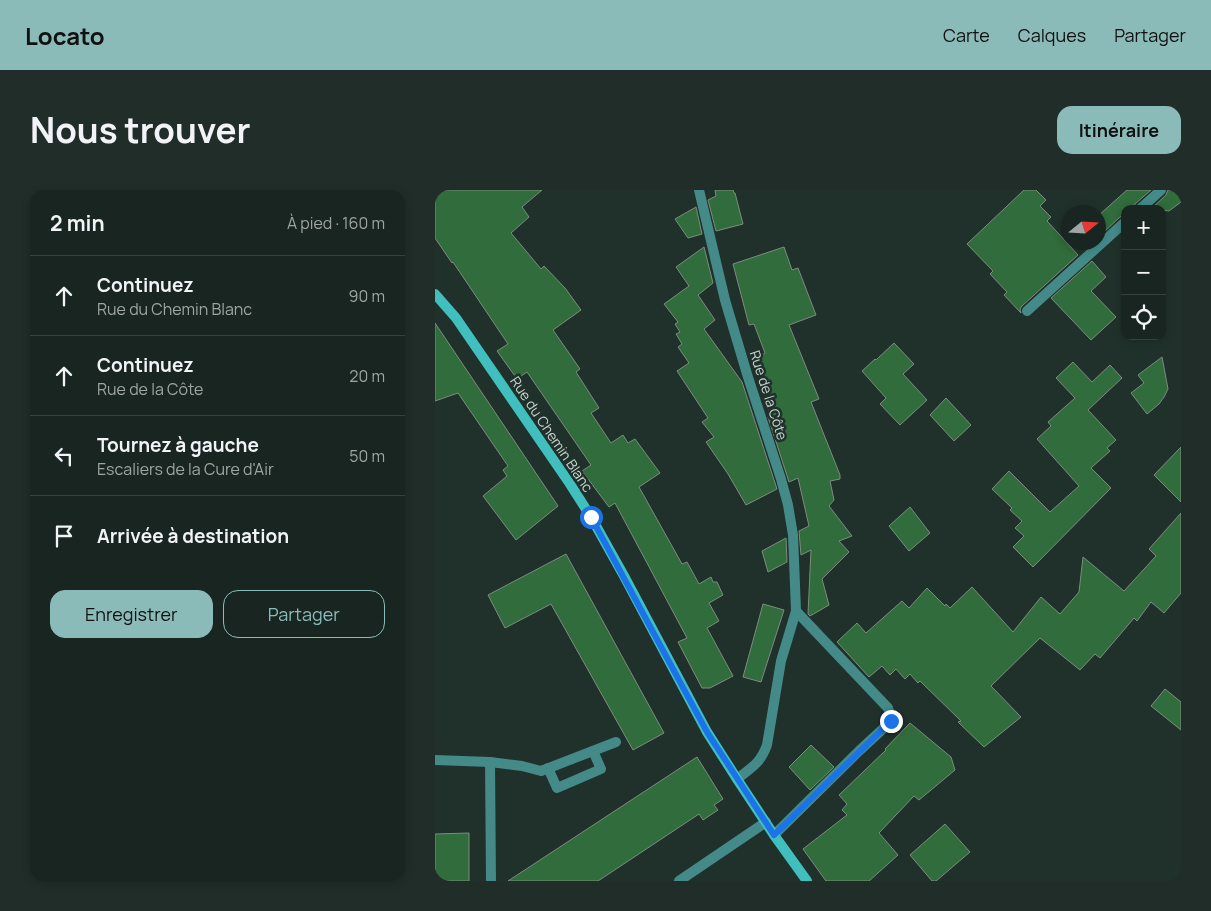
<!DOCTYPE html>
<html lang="fr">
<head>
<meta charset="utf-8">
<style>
  body { margin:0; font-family:Manrope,sans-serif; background:#212d29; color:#f1f3f6 }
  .controls { position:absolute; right:15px; top:15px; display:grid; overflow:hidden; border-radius:10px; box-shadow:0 2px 8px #0003 }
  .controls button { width:45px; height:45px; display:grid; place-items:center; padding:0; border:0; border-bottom:1px solid #36423e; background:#182520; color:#f1f3f6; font:25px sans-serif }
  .compass { position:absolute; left:626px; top:15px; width:45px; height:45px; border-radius:50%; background:#182520; box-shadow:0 2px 8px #0003; rotate:72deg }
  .stop { position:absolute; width:15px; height:15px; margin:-11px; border:4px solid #1a73e8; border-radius:50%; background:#fff }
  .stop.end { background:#1a73e8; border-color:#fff; box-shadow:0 1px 5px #0008 }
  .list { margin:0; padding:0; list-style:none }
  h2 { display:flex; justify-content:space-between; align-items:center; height:65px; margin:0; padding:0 20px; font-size:21px }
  h2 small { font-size:16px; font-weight:400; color:#9fa5a5 }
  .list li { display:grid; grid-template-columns:32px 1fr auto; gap:15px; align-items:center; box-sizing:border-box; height:80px; padding:0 20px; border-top:1px solid #36423e }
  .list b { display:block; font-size:19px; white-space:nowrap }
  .list p { margin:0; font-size:16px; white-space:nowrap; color:#9fa5a5 }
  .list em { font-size:16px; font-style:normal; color:#9fa5a5 }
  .actions { display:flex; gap:10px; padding:15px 20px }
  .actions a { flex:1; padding:11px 0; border:1px solid #8bbbb9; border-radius:15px; text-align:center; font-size:18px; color:#8bbbb9 }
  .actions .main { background:#8bbbb9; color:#111 }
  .icon { flex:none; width:28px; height:28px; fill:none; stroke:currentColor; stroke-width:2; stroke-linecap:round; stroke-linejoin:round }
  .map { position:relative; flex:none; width:746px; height:691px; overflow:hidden; border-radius:15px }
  header { display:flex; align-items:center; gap:30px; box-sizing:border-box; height:70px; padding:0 25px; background:#8bbbb9; color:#111 }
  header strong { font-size:24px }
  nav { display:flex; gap:28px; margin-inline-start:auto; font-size:18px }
  .intro { display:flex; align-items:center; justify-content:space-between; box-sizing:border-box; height:120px; padding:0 30px }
  h1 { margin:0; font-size:35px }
  .button { padding:12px 22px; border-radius:15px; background:#8bbbb9; color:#111; font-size:18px; font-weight:700 }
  main { display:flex; gap:30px; padding:0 30px }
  aside { flex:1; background:#182520; border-radius:15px; box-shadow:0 2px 8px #0003 }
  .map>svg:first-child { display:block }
  .building { fill:#306c3c; stroke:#7e8c80 }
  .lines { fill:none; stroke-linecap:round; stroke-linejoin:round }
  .lane { stroke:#438a89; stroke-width:10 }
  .street { stroke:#438a89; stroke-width:10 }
  .secondary { stroke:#41bebe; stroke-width:10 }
  .route { stroke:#1a73e8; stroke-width:6 }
  .labels { text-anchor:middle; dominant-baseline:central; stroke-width:5; stroke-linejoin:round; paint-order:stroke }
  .street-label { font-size:14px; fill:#c9d4d0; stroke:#20312b }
</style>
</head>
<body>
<header>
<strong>Locato</strong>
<nav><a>Carte</a><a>Calques</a><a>Partager</a></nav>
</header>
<div class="intro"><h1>Nous trouver</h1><a class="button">Itinéraire</a></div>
<main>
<aside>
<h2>2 min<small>À pied · 160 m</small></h2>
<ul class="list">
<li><svg class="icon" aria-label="ahead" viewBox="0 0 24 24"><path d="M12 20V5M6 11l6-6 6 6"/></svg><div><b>Continuez</b><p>Rue du Chemin Blanc</p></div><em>90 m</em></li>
<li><svg class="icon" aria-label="ahead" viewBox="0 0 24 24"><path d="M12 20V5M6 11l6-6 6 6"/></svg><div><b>Continuez</b><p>Rue de la Côte</p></div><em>20 m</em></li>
<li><svg class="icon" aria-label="left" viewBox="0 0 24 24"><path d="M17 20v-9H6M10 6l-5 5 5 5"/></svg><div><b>Tournez à gauche</b><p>Escaliers de la Cure d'Air</p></div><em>50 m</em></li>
<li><svg class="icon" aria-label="arrive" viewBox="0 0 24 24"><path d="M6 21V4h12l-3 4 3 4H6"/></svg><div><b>Arrivée à destination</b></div></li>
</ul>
<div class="actions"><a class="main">Enregistrer</a><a>Partager</a></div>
</aside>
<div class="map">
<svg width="746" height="691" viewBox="0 0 746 691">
  <rect width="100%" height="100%" fill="#20312b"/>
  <!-- building -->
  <g class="building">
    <polygon points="0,0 107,0 87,17 94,27 76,43 106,79 109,76 130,98 146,120 118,140 145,179 141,182 164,218 156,223 176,253 188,245 193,253 200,249 225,283 204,297 247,374 252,372 264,394 276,387 278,392 282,392 288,405 274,413 284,431 272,438 298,486 275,498 267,498 243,452 252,448 180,313 174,317 147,281 156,275 92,182 82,189 62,161 73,154 18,72 17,73 0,48"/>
    <polygon points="280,0 298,0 299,3 300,3 308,34 281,41 273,10 281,6"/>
    <polygon points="589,0 601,0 611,10 605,16 616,27 612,31 643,65 587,116 585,119 586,123 569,105 572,102 555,84 558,81 532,54"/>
    <polygon points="692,0 716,0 700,14 698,19 690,19 690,25 685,27 669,42 664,35 664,25"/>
    <polygon points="733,0 746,0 746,12 734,21 727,20 727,19 716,19 731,5"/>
    <polygon points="261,17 267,44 253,48 240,29"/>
    <polygon points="269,57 278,93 263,105 280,130 269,139 307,192 342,299 311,315 293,284 271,252 279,247 267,232 273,228 242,181 254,173 243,157 247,154 241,144 245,142 240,134 243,132 229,114 254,96 241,77"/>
    <polygon points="349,57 357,80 363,78 381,125 354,135 384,209 376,212 405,285 405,289 395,291 399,310 394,316 417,346 404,351 414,362 387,389 394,415 375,426 373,424 376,360 366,365 364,341 374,336 363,288 354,292 333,227 336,231 322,169 330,163 319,134 314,135 298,74"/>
    <polygon points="657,71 671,87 656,101 681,127 656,150 616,108"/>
    <polygon points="0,133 123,316 81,350 48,306 72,286 68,280 73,276 23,203 0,211"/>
    <polygon points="459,153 479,174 468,184 492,210 465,235 445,214 451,208 427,181 440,169 441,170"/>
    <polygon points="727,167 733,199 729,207 724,214 712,224 696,203 709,193 703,185"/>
    <polygon points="638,172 657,192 675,175 687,188 653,220 681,250 672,258 675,261 656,278 676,298 598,377 578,357 589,346 580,338 587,331 575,320 577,318 557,299 574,281 615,322 644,296 602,249 616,236 613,232 640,208 621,188"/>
    <polygon points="511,208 536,235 519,251 495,225"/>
    <polygon points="746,257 746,312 719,285"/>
    <polygon points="475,317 495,343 474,361 454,336"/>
    <polygon points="746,323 746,403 729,423 716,412 702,431 699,428 665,468 660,464 645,480 605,448 556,496 586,527 549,557 523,532 526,531 485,491 483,493 475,484 470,489 461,479 455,485 447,476 434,487 402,452 422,433 431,443 467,411 474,418 492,398 510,416 511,414 515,418 537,397 578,442 606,407 625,424 644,402 648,367 689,401 721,366 714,359"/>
    <polygon points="351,348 352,372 333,382 327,361"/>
    <polygon points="131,364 229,543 198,560 116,414 70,438 53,405"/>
    <polygon points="328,414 349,420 326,492 308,487"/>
    <polygon points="730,499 746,512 746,540 716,516"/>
    <polygon points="475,533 516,567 520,580 484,610 479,606 444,643 463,665 434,691 391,691 368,659 412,625 407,620 412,614 404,605 451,560 450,559"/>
    <polygon points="376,555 399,577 375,600 354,577"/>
    <polygon points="262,567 288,609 279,615 283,620 268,630 264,624 163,691 73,691"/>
    <polygon points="510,634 535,662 501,691 497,691 475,665"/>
    <polygon points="34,643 34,691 0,691 0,644"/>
  </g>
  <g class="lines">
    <!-- lane -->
    <g class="lane">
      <polyline points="705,19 726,0"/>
      <polyline points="592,121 690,32"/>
      <polyline points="0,570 55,572 87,576 106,581 181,552"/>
      <polyline points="55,572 56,691"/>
      <polyline points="113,578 122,598 166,579 158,561"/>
      <polyline points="244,691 331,632"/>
    </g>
    <!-- street -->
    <g class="street">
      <path d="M264 0 290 110 312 184 346 289 353 315 358 345 361 421 346 471 332 555C325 574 317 577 302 589"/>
      <polyline points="339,645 424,561 451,536 456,531 456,527 453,518 361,421"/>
    </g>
    <!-- secondary -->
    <polyline class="secondary" points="0,104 21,128 135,294 156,327 189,386 272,542 302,589 339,645 372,691"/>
  </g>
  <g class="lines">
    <!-- route -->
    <polyline class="route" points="156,327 272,542 339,645 456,531"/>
  </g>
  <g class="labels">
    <!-- street labels -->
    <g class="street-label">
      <text transform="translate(334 205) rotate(72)">Rue de la Côte</text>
      <text transform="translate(117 244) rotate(56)">Rue du Chemin Blanc</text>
    </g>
  </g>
</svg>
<div class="controls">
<button>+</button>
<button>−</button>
<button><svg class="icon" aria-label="locate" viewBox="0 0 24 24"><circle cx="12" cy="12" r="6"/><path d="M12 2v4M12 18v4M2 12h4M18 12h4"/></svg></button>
</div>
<svg class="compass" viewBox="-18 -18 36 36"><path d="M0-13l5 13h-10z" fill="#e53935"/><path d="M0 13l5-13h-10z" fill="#9fa5a5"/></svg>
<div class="stop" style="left:156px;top:327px"></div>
<div class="stop end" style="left:456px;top:531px"></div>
</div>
</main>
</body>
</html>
